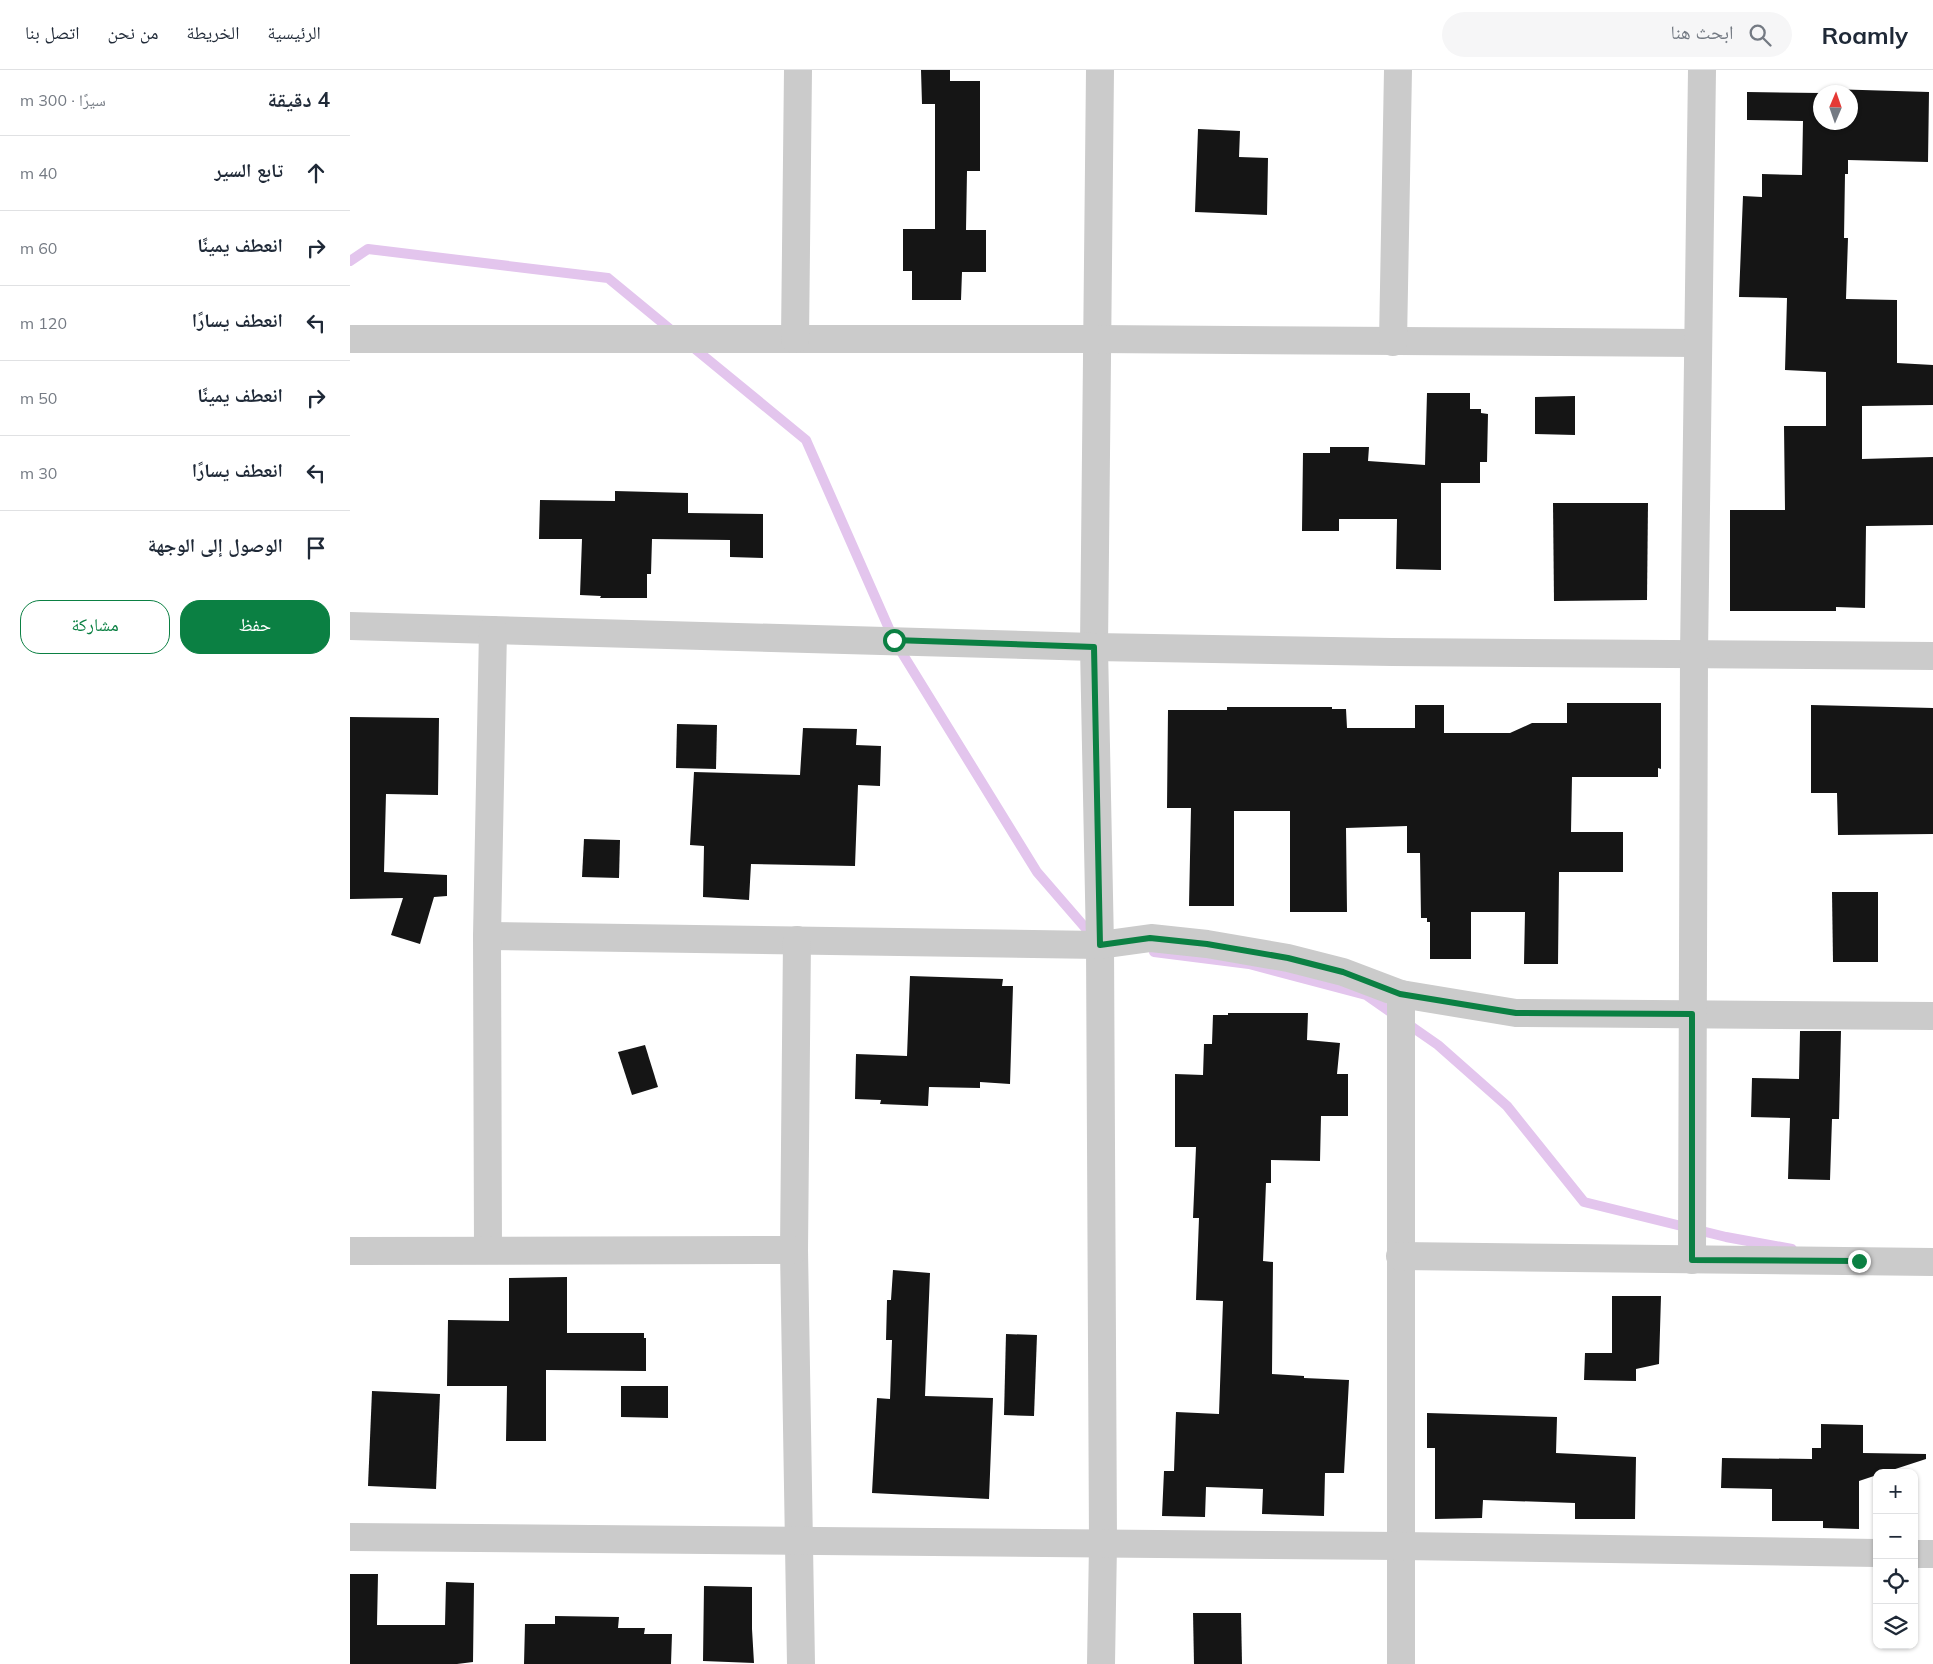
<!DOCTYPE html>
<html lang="ar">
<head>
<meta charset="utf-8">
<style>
  body { margin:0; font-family:Mulish,"Noto Naskh Arabic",sans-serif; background:#f6f6f7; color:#1f2937; direction:rtl }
  .controls { position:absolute; right:15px; bottom:15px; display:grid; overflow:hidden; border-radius:10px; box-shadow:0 1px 4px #0004 }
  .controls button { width:45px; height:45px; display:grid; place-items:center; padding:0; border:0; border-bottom:1px solid #e0e1e3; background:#fff; color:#1f2937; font:25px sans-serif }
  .compass { position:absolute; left:1463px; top:15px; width:45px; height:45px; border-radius:50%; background:#fff; box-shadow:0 1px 4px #0004; rotate:2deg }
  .stop { position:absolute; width:15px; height:15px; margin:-11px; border:4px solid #0b8043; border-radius:50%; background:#fff }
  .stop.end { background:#0b8043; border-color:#fff; box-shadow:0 1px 5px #0008 }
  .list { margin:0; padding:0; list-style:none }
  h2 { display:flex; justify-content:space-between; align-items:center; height:65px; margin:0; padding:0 20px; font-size:21px }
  h2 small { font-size:16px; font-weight:400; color:#747a83 }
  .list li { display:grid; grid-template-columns:32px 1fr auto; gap:15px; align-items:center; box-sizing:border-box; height:75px; padding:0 20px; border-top:1px solid #e0e1e3 }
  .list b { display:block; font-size:19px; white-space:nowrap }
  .list em { font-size:16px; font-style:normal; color:#747a83 }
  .actions { display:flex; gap:10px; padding:15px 20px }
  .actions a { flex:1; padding:11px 0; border:1px solid #0b8043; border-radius:20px; text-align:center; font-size:18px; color:#0b8043 }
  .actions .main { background:#0b8043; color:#fff }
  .icon { flex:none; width:28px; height:28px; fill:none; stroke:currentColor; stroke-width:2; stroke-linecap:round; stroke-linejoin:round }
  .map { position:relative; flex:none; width:1583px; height:1594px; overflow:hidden; direction:ltr }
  header { display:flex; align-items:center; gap:30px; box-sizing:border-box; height:70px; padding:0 25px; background:#fff; border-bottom:1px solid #e0e1e3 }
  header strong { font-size:24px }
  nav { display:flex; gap:28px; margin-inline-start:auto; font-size:18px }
  .search { width:350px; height:45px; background:#f6f6f7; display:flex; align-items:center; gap:12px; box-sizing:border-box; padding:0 18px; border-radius:28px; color:#747a83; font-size:19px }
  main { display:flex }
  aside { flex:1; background:#fff }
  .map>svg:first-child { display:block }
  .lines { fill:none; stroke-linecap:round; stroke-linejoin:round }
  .stream { stroke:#e3c5ed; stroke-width:10 }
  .building { fill:#151515 }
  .minor { stroke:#cbcbcb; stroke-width:28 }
  .route { stroke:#0b8043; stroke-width:6 }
</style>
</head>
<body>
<header>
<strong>Roamly</strong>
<div class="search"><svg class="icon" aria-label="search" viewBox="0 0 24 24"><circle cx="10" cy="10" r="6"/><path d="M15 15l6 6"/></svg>ابحث هنا</div>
<nav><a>الرئيسية</a><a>الخريطة</a><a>من نحن</a><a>اتصل بنا</a></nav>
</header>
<main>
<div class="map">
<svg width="1583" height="1594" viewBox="0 0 1583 1594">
  <rect width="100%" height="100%" fill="#fff"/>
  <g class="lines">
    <!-- stream -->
    <g class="stream">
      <polyline points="0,191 18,179 258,208 326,264"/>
      <polyline points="339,274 456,370 544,570 687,802 745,869"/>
      <polyline points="804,882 899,894 1016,925 1088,975 1157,1036 1234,1132 1376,1167 1442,1179"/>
    </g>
  </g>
  <!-- building -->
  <g class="building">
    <polygon points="571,0 600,0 600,11 630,11 630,101 617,101 616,160 636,160 636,202 612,202 611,230 562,230 562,201 553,201 553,159 585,159 585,34 572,34"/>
    <polygon points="1479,19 1579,22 1578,92 1498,90 1498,104 1495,104 1494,168 1498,168 1496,229 1547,230 1547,293 1583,295 1583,335 1512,336 1512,389 1583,387 1583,455 1516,456 1515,538 1486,537 1486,541 1380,541 1380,440 1435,440 1434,356 1476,356 1476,302 1435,300 1437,228 1389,227 1393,126 1412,127 1412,104 1452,105 1453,51 1397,50 1397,22 1470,23 1470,52 1500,52 1500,22 1479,22"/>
    <polygon points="848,59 890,61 889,87 918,88 917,145 845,142"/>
    <polygon points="1077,323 1120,323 1120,339 1131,339 1131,343 1138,344 1137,392 1130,392 1130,413 1091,413 1091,500 1046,499 1047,449 989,449 989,461 952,461 953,383 980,383 980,377 1019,377 1018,391 1075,395"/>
    <polygon points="1225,326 1225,365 1185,364 1185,327"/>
    <polygon points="265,421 338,423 338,443 413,444 413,488 380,487 380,470 302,469 301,504 297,504 297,528 250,528 251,526 230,525 232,469 189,469 190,430 265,431"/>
    <polygon points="1203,433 1298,433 1297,530 1204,531"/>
    <polygon points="1217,633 1311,633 1311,699 1308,698 1308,707 1222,707 1221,762 1273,762 1273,802 1209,802 1208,894 1174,894 1175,842 1121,842 1121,889 1080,889 1080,852 1077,852 1077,848 1071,848 1070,783 1057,783 1057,756 996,758 997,842 940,842 940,741 884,741 884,836 839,836 841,738 817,738 818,640 877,640 877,637 982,637 982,639 996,639 997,658 1065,658 1065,635 1094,635 1094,663 1160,663 1182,653 1217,653"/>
    <polygon points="1461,635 1583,638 1583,764 1488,765 1487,723 1461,723"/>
    <polygon points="0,647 89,648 88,725 36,724 34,802 97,805 97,826 84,827 70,874 41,865 53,828 0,829"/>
    <polygon points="327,654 367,655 366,699 326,698"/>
    <polygon points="453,658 507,659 506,675 531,676 530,716 508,715 505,796 401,794 399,830 353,827 354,776 340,775 344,702 450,705"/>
    <polygon points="234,769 270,770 269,808 232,807"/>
    <polygon points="1482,822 1528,822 1528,892 1483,892"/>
    <polygon points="560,906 653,909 652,916 663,916 660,1014 630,1012 630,1018 579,1017 578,1036 530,1034 531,1030 505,1029 506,984 557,986"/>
    <polygon points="878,943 958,943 957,970 990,973 987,1004 998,1004 998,1046 971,1046 970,1091 921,1090 921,1113 916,1113 913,1191 923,1192 922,1304 954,1306 954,1308 999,1310 994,1403 975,1403 974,1446 912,1444 913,1419 856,1417 855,1447 812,1446 814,1401 824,1401 826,1342 869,1344 873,1231 846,1230 849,1148 843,1148 846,1077 825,1077 825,1004 853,1005 854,974 862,974 863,945 878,945"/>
    <polygon points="1450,961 1491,961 1489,1049 1482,1049 1480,1110 1438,1109 1440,1048 1401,1047 1402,1008 1449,1009"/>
    <polygon points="295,975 308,1017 282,1025 268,982"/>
    <polygon points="543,1200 580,1203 575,1326 643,1328 639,1429 522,1423 527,1328 540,1329 542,1270 536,1270 537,1230 541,1230"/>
    <polygon points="217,1207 217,1263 294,1263 294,1268 296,1268 296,1301 196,1300 196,1371 156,1371 157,1316 97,1316 98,1250 159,1251 159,1208"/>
    <polygon points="1262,1226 1311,1226 1309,1294 1286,1299 1286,1311 1234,1310 1235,1283 1262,1283"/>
    <polygon points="656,1264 687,1265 684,1346 654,1345"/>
    <polygon points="271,1316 318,1316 318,1348 271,1347"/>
    <polygon points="22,1321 90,1324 86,1419 18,1416"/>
    <polygon points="1077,1343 1207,1347 1206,1383 1286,1387 1285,1449 1225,1449 1225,1433 1133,1430 1132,1448 1085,1449 1085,1378 1077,1378"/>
    <polygon points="1471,1354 1513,1355 1513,1383 1576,1384 1576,1389 1533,1403 1527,1403 1527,1405 1509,1411 1509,1459 1473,1458 1473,1451 1422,1451 1422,1419 1371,1418 1372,1388 1462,1389 1462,1378 1471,1378"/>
    <polygon points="0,1504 28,1504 27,1555 95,1555 96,1512 124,1513 123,1592 107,1594 0,1594"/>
    <polygon points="354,1516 402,1517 402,1559 404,1593 353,1591"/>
    <polygon points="843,1543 891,1543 892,1594 844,1594"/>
    <polygon points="205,1546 269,1547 268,1558 295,1558 294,1564 322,1564 321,1594 174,1594 175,1554 205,1554"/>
  </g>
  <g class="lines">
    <!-- minor -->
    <g class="minor">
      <polyline points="750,0 744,577 750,875 753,1474 751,1594"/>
      <polyline points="0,269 746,269 1347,273"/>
      <polyline points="445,269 448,0"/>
      <polyline points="1043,272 1048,0"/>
      <polyline points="0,556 744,577 1042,582 1583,586"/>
      <polyline points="137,866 750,875 801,868 857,874 938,888 993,902 1051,924 1166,943 1583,946"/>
      <polyline points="447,870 444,1180 451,1594"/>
      <polyline points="1051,924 1051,1594"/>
      <polyline points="138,1180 137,866 143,560"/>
      <polyline points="0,1181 444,1180"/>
      <polyline points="1050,1186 1583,1192"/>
      <polyline points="1342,1190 1344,584 1352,0"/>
      <polyline points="0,1467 1051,1476 1527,1483"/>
      <polyline points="1564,1484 1583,1484"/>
    </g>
  </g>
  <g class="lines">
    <!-- route -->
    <polyline class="route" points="544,570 744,577 750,875 800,868 857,874 938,888 993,902 1050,924 1166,943 1342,944 1342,1190 1509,1191"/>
  </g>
</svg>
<div class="controls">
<button>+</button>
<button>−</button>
<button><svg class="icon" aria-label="locate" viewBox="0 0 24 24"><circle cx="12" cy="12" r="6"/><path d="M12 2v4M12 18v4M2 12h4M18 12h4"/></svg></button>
<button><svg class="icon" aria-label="layers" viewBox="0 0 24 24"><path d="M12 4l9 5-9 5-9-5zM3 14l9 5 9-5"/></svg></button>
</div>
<svg class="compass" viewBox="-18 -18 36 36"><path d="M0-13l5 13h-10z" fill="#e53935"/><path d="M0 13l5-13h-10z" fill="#747a83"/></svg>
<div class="stop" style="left:544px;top:570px"></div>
<div class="stop end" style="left:1509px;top:1191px"></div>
</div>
<aside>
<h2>4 دقيقة<small>سيرًا · 300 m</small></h2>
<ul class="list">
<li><svg class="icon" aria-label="ahead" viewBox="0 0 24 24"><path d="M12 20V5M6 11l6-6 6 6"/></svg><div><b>تابع السير</b></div><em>40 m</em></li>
<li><svg class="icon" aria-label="right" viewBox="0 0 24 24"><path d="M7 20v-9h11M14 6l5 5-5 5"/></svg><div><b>انعطف يمينًا</b></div><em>60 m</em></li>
<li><svg class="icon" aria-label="left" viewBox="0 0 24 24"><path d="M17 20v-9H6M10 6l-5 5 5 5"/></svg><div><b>انعطف يسارًا</b></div><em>120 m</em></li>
<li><svg class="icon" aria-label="right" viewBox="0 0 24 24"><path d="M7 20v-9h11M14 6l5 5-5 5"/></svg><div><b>انعطف يمينًا</b></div><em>50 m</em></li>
<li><svg class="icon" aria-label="left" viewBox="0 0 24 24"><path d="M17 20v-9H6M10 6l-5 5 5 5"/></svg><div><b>انعطف يسارًا</b></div><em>30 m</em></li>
<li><svg class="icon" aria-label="arrive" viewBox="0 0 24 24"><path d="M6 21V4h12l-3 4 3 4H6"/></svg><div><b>الوصول إلى الوجهة</b></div></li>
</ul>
<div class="actions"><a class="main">حفظ</a><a>مشاركة</a></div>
</aside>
</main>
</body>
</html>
